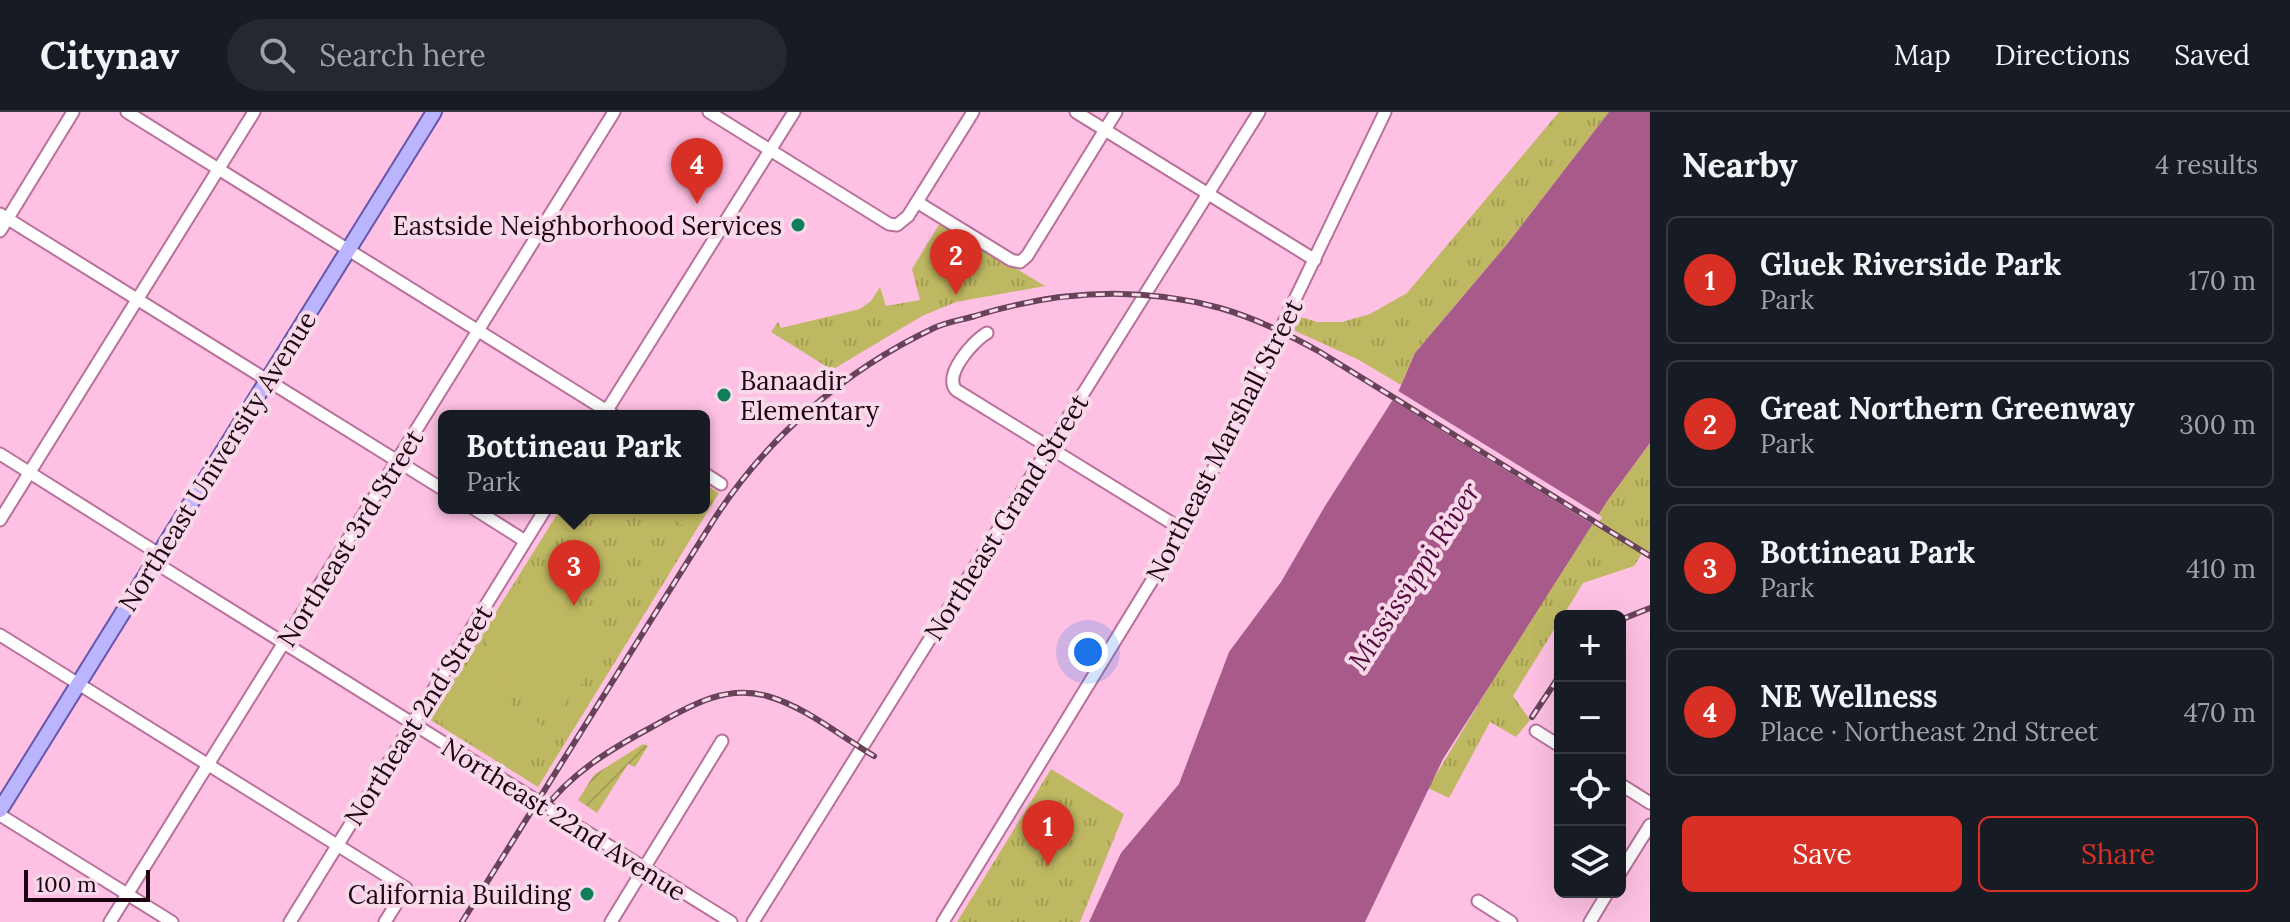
<!DOCTYPE html>
<html lang="en">
<head>
<meta charset="utf-8">
<style>
  body { margin:0; font-family:Lora,serif; background:#242831; color:#f1f3f6 }
  .controls { position:absolute; right:24px; bottom:24px; display:grid; overflow:hidden; border-radius:12px; box-shadow:0 8px 32px #0002 }
  .controls button { width:72px; height:72px; display:grid; place-items:center; padding:0; border:0; border-bottom:2px solid #363941; background:#171b24; color:#f1f3f6; font:40px sans-serif }
  .scale { position:absolute; left:24px; bottom:20px; width:126px; box-sizing:border-box; padding-left:8px; border:4px solid #1b0312; border-top:0; font-size:22px; line-height:28px; white-space:nowrap; color:#1b0312; -webkit-text-stroke:6px #f8d9e9; paint-order:stroke }
  .you { position:absolute; left:1088px; top:540px; width:28px; height:28px; margin:-20px; border:6px solid #fff; border-radius:50%; background:#1a73e8; box-shadow:0 0 0 12px #1a73e833 }
  .badge { display:grid; place-items:center; width:52px; height:52px; border-radius:50%; background:#d93025; color:#fff; font-size:26px; font-weight:700 }
  .pin { position:absolute; translate:-50% -66px; filter:drop-shadow(0 2px 4px #0008) }
  .pin::after { content:''; position:absolute; top:42px; width:28px; height:24px; background:inherit; clip-path:polygon(0 0,100% 0,50% 100%) }
  .popup { position:absolute; left:438px; top:298px; width:272px; height:104px; box-sizing:border-box; display:grid; place-content:center; border-radius:12px; background:#171b24; filter:drop-shadow(0 2px 6px #0005); font-size:26px; white-space:nowrap; color:#9ea1a6 }
  .popup b { font-size:30px; color:#f1f3f6 }
  .popup::after { content:''; position:absolute; left:50%; top:100%; margin-left:-16px; border:16px solid transparent; border-top-color:#171b24 }
  .list { margin:0; padding:0; list-style:none }
  h2 { display:flex; justify-content:space-between; align-items:center; height:104px; margin:0; padding:0 32px; font-size:34px }
  h2 small { font-size:26px; font-weight:400; color:#9ea1a6 }
  .list li { display:grid; grid-template-columns:52px 1fr auto; gap:24px; align-items:center; box-sizing:border-box; height:128px; margin:0 16px 16px; padding:0 16px; border:2px solid #363941; border-radius:12px }
  .list b { display:block; font-size:30px; white-space:nowrap }
  .list p { margin:0; font-size:26px; white-space:nowrap; color:#9ea1a6 }
  .list em { font-size:26px; font-style:normal; color:#9ea1a6 }
  .actions { display:flex; gap:16px; padding:24px 32px }
  .actions a { flex:1; padding:18px 0; border:2px solid #d93025; border-radius:12px; text-align:center; font-size:28px; color:#d93025 }
  .actions .main { background:#d93025; color:#fff }
  .icon { flex:none; width:44px; height:44px; fill:none; stroke:currentColor; stroke-width:2; stroke-linecap:round; stroke-linejoin:round }
  .map { position:relative; flex:none; width:1650px; height:810px; overflow:hidden }
  header { display:flex; align-items:center; gap:48px; box-sizing:border-box; height:112px; padding:0 40px; background:#171b24; border-bottom:2px solid #363941 }
  header strong { font-size:38px }
  nav { display:flex; gap:44px; margin-inline-start:auto; font-size:28px }
  .search { width:560px; height:72px; background:#242831; display:flex; align-items:center; gap:20px; box-sizing:border-box; padding:0 28px; border-radius:44px; color:#9ea1a6; font-size:30px }
  main { display:flex }
  aside { flex:1; background:#171b24 }
  .map>svg:first-child { display:block }
  .grass { fill:url(#grass-tufts) }
  .garden { fill:url(#garden-furrows) }
  .pitch { fill:#bfb862 }
  .water { fill:#a85b8a }
  .pier { fill:#fec1e3 }
  .lines { fill:none; stroke-linecap:round; stroke-linejoin:round }
  .minor-casing { stroke:#b7719a; stroke-width:15 }
  .major-casing { stroke:#6657ac; stroke-width:18 }
  .minor { stroke:#fff; stroke-width:11 }
  .major { stroke:#bbb5ff; stroke-width:14 }
  .rail-casing { stroke:#674258; stroke-width:6 }
  .rail { stroke:#f8d9e9; stroke-width:3; stroke-dasharray:9; stroke-linecap:butt }
  .poi-dot { fill:#107e5b; stroke:#f8d9e9; stroke-width:3 }
  .labels { text-anchor:middle; dominant-baseline:central; stroke-width:8; stroke-linejoin:round; paint-order:stroke }
  .poi-label { font-size:26px; fill:#1b0312; stroke:#f8d9e9; text-anchor:end }
  .street-label { font-size:26px; fill:#1b0312; stroke:#f8d9e9 }
  .water-label { font-size:28px; font-style:italic; fill:#530a3d; stroke:#f8d9e9 }
</style>
</head>
<body>
<header>
<strong>Citynav</strong>
<div class="search"><svg class="icon" aria-label="search" viewBox="0 0 24 24"><circle cx="10" cy="10" r="6"/><path d="M15 15l6 6"/></svg>Search here</div>
<nav><a>Map</a><a>Directions</a><a>Saved</a></nav>
</header>
<main>
<div class="map">
<svg width="1650" height="810" viewBox="0 0 1650 810">
  <defs>
    <pattern id="grass-tufts" width="24" height="20" patternUnits="userSpaceOnUse" patternTransform="scale(2)"><rect width="24" height="20" fill="#bfb862"/><path d="M3 7l-1-3M5 7V3M7 7l1-3M15 17l-1-3M17 17v-4M19 17l1-3" fill="none" stroke="#a49d54"/></pattern>
    <pattern id="garden-furrows" width="10" height="10" patternUnits="userSpaceOnUse" patternTransform="scale(2)"><rect width="10" height="10" fill="#bfb862"/><path d="M-1 1l2-2M0 10L10 0M9 11l2-2" fill="none" stroke="#a49d54"/></pattern>
  </defs>
  <rect width="100%" height="100%" fill="#fec1e3"/>
  <!-- grass -->
  <g class="grass">
    <polygon points="1559,0 1609,0 1508,131 1415,241 1401,273 1359,248 1293,218 1300,205 1318,210 1342,210 1370,202 1407,181"/>
    <polygon points="940,111 1045,174 956,190 922,204 832,258 771,220 778,210 781,216 860,197 871,189 880,175 886,194 920,188 912,157"/>
    <polygon points="1650,331 1650,443 1643,440 1634,454 1583,471 1563,504 1560,504 1560,508 1513,584 1530,608 1516,625 1490,610 1449,686 1428,676 1510,540 1608,388"/>
    <polygon points="704,372 719,381 538,675 429,607 561,396 704,396"/>
    <polygon points="1051,657 1124,702 1080,810 957,810"/>
  </g>
  <!-- garden -->
  <polygon class="garden" points="643,632 648,634 635,655 628,652 597,701 578,688 594,663"/>
  <!-- pitch -->
  <g class="pitch">
    <polygon points="671,396 679,396 693,405 687,416 666,403"/>
    <polygon points="567,430 582,438 573,453 579,459 582,469 576,479 573,480 559,472 554,450"/>
    <polygon points="517,472 531,474 605,522 607,532 580,574 547,610 510,568 484,528"/>
    <polygon points="478,537 497,563 511,593 547,617 522,655 505,644 502,649 443,613 438,600"/>
  </g>
  <!-- water -->
  <polygon class="water" points="1609,0 1650,0 1650,331 1608,388 1443,647 1365,810 1089,810 1121,741 1179,672 1229,540 1281,470 1325,394 1399,278 1415,241 1508,131"/>
  <!-- pier -->
  <polygon class="pier" points="1395,277 1602,405 1597,415 1389,286"/>
  <g class="lines">
    <defs>
      <g id="minor">
        <polyline points="127,0 615,304"/>
        <polyline points="709,0 889,112 897,113 908,104 973,0"/>
        <polyline points="1076,0 1315,148"/>
        <polyline points="917,90 1011,148 1020,150 1027,144 1116,0"/>
        <polyline points="0,102 444,378"/>
        <polyline points="0,119 73,0"/>
        <path d="M987 221C973 229 943 263 956 278L1183 418"/>
        <polyline points="604,303 794,0"/>
        <polyline points="0,342 159,442"/>
        <polyline points="704,361 721,372"/>
        <polyline points="473,396 525,429"/>
        <polyline points="0,408 254,0"/>
        <polyline points="154,450 731,810"/>
        <polyline points="0,523 406,776 385,810"/>
        <polyline points="1536,619 1560,634"/>
        <polyline points="1620,672 1650,691"/>
        <polyline points="0,703 172,810"/>
        <polyline points="1620,761 1650,713"/>
        <polyline points="1478,789 1511,810"/>
        <polyline points="110,810 614,0"/>
        <polyline points="290,810 546,396"/>
        <polyline points="611,810 722,629"/>
        <polyline points="753,810 1259,0"/>
        <polyline points="943,810 1189,408 1385,0"/>
        <polyline points="1590,810 1608,780"/>
      </g>
      <polyline id="major" points="0,698 434,0"/>
    </defs>
    <!-- minor casing -->
    <use href="#minor" class="minor-casing"/>
    <!-- major casing -->
    <use href="#major" class="major-casing"/>
    <!-- minor -->
    <use href="#minor" class="minor"/>
    <!-- major -->
    <use href="#major" class="major"/>
    <defs>
      <g id="rail">
        <polyline points="1620,508 1650,496"/>
        <polyline points="1532,605 1560,563"/>
        <path d="M541 701C571 661 609 638 652 615 688 595 724 572 767 584 806 595 840 624 874 644"/>
        <path d="M462 810 713 409C766 326 845 258 934 216 947 210 961 208 975 204 1055 179 1139 174 1220 196 1255 206 1288 222 1320 240L1650 444"/>
      </g>
    </defs>
    <!-- rail casing -->
    <use href="#rail" class="rail-casing"/>
    <!-- rail -->
    <use href="#rail" class="rail"/>
  </g>
  <!-- markers -->
  <g class="poi-dot">
    <circle cx="798" cy="113" r="8"/>
    <circle cx="724" cy="283" r="8"/>
    <circle cx="587" cy="782" r="8"/>
  </g>
  <g class="labels">
    <!-- poi labels -->
    <g class="poi-label">
      <text x="782" y="113">Eastside Neighborhood Services</text>
      <text x="740" y="268" text-anchor="start">Banaadir<tspan x="740" dy="30">Elementary</tspan></text>
      <text x="571" y="782">California Building</text>
    </g>
    <!-- street labels -->
    <g class="street-label">
      <text transform="translate(1224 328) rotate(-63)">Northeast Marshall Street</text>
      <text transform="translate(217 349) rotate(-58)">Northeast University Avenue</text>
      <text transform="translate(1006 405) rotate(-58)">Northeast Grand Street</text>
      <text transform="translate(350 426) rotate(-58)">Northeast 3rd Street</text>
      <text transform="translate(418 603) rotate(-58)">Northeast 2nd Street</text>
      <text transform="translate(564 707) rotate(32)">Northeast 22nd Avenue</text>
    </g>
    <!-- water labels -->
    <g class="water-label">
      <text transform="translate(1414 464) rotate(-57)">Mississippi River</text>
    </g>
  </g>
</svg>
<div class="controls">
<button>+</button>
<button>−</button>
<button><svg class="icon" aria-label="locate" viewBox="0 0 24 24"><circle cx="12" cy="12" r="6"/><path d="M12 2v4M12 18v4M2 12h4M18 12h4"/></svg></button>
<button><svg class="icon" aria-label="layers" viewBox="0 0 24 24"><path d="M12 4l9 5-9 5-9-5zM3 14l9 5 9-5"/></svg></button>
</div>
<div class="scale">100 m</div>
<div class="you"></div>
<div class="pin badge" style="left:1048px;top:754px">1</div>
<div class="pin badge" style="left:956px;top:183px">2</div>
<div class="pin badge" style="left:574px;top:494px">3</div>
<div class="popup"><b>Bottineau Park</b>Park</div>
<div class="pin badge" style="left:697px;top:92px">4</div>
</div>
<aside>
<h2>Nearby<small>4 results</small></h2>
<ul class="list">
<li><span class="badge">1</span><div><b>Gluek Riverside Park</b><p>Park</p></div><em>170 m</em></li>
<li><span class="badge">2</span><div><b>Great Northern Greenway</b><p>Park</p></div><em>300 m</em></li>
<li><span class="badge">3</span><div><b>Bottineau Park</b><p>Park</p></div><em>410 m</em></li>
<li><span class="badge">4</span><div><b>NE Wellness</b><p>Place · Northeast 2nd Street</p></div><em>470 m</em></li>
</ul>
<div class="actions"><a class="main">Save</a><a>Share</a></div>
</aside>
</main>
</body>
</html>
